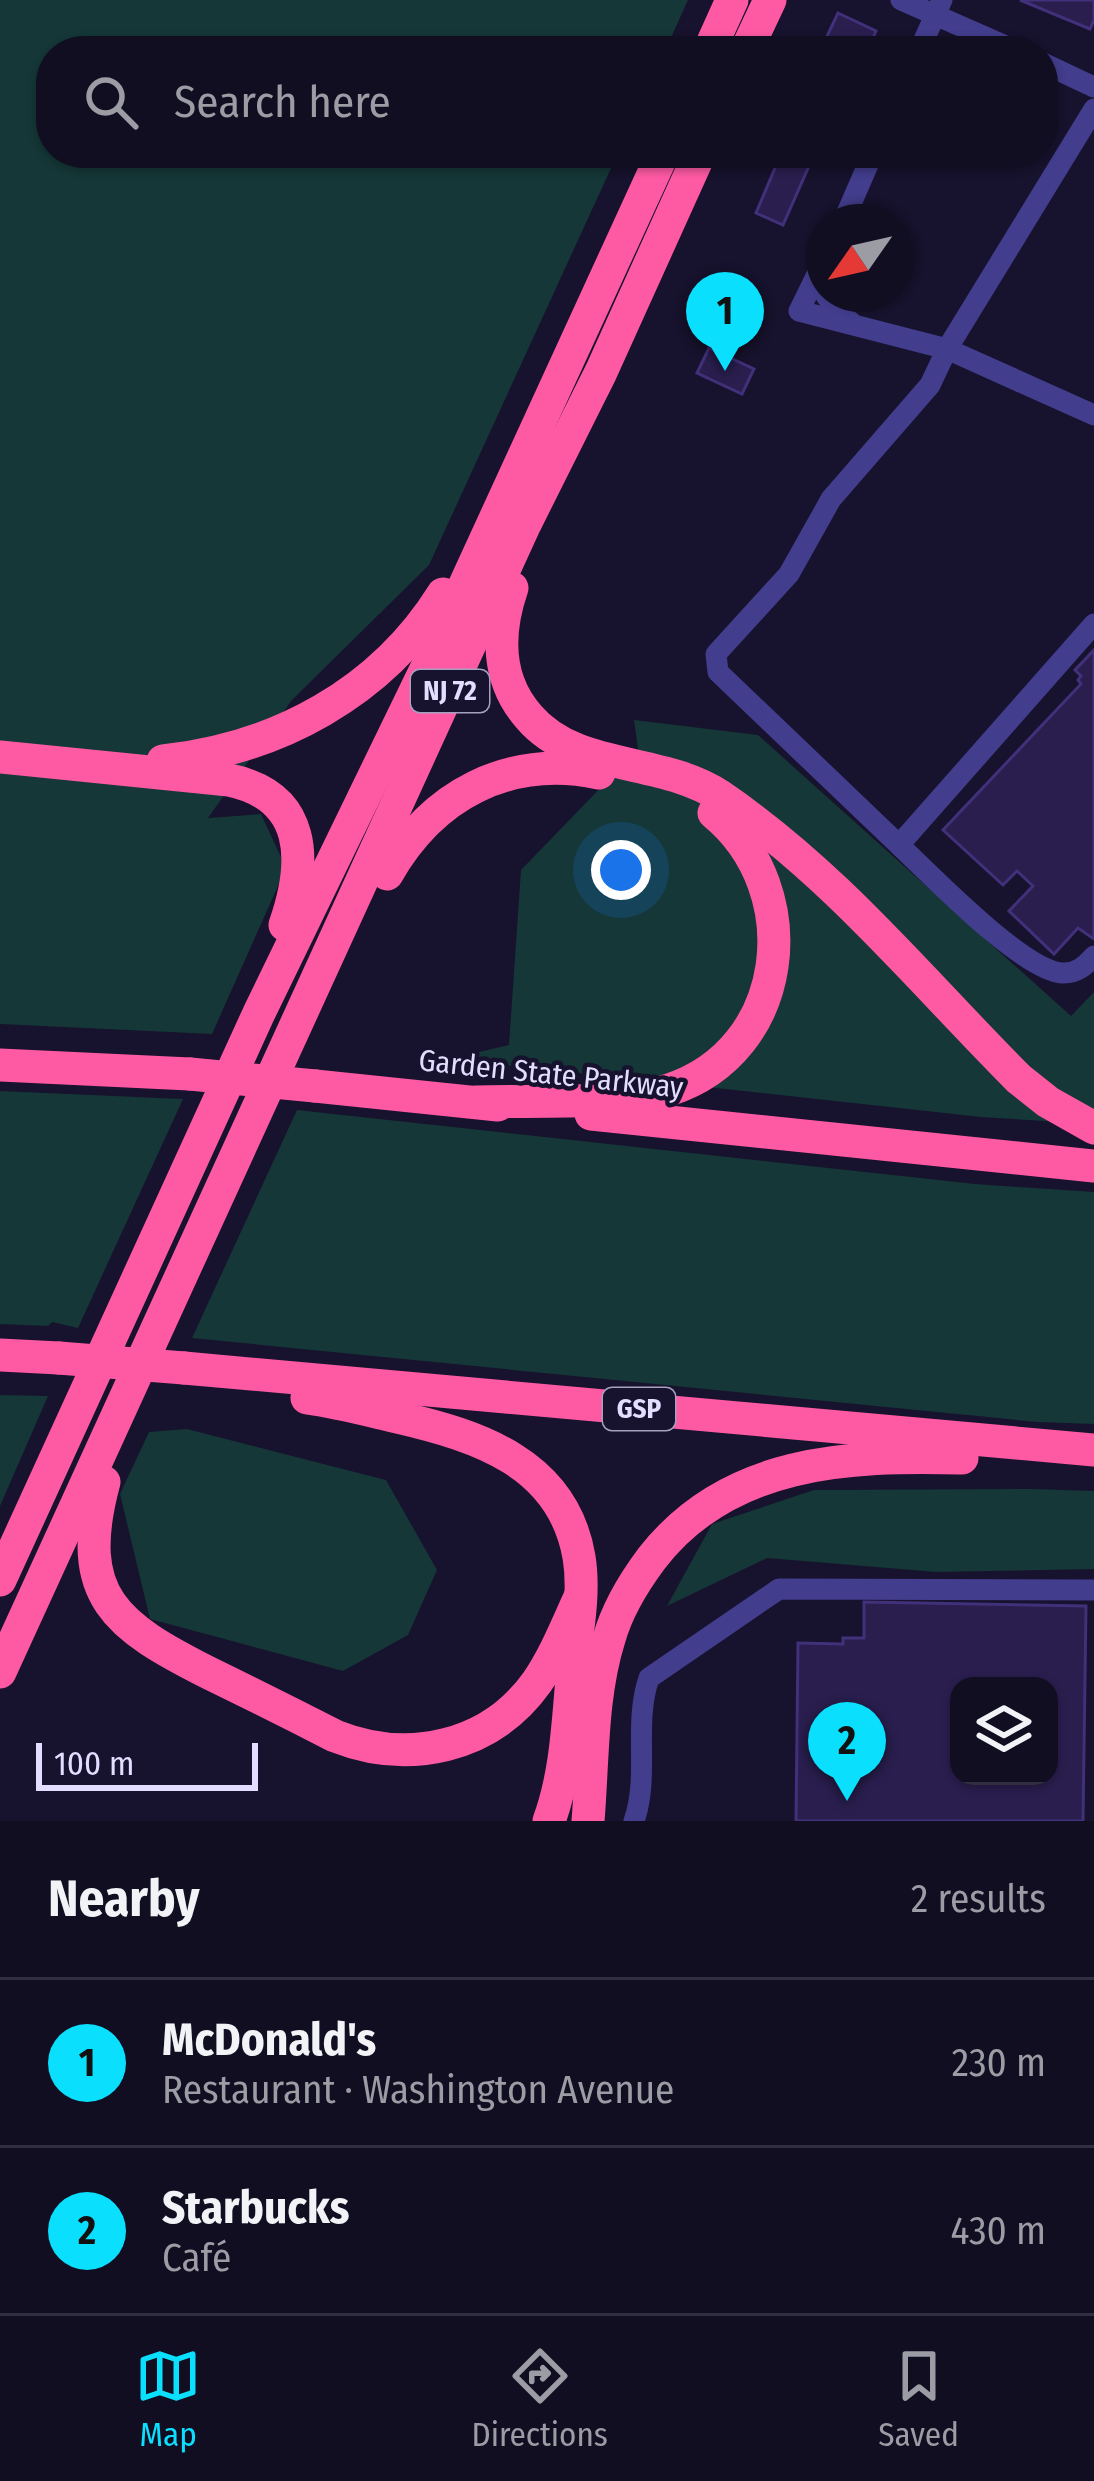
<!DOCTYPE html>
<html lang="en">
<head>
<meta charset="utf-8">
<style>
  body { margin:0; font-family:"Fira Sans Condensed",sans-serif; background:#1e1c2f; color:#f1f3f6 }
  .controls { position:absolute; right:36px; bottom:36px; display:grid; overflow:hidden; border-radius:24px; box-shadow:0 3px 9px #0004 }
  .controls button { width:108px; height:108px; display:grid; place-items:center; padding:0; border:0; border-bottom:3px solid #302e40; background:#110e22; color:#f1f3f6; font:60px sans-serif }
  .compass { position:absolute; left:806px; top:204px; width:108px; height:108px; border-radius:50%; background:#110e22; box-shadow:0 3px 9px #0004; rotate:236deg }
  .scale { position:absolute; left:36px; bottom:30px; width:222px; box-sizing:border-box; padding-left:12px; border:6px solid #e3deff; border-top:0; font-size:33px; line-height:42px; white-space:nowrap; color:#e3deff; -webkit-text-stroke:9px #17122d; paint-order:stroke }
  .you { position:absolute; left:621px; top:870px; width:42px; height:42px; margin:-30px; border:9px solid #fff; border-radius:50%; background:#1a73e8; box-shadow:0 0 0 18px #1a73e833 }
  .badge { display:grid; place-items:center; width:78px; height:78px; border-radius:50%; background:#0bdffe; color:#111; font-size:39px; font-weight:700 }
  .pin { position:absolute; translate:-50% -99px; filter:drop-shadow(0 3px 6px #0008) }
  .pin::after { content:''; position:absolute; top:63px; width:42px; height:36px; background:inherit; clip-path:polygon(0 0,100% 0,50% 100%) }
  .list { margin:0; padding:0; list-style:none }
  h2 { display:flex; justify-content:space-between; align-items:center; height:156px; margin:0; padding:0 48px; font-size:51px }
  h2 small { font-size:39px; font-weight:400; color:#9c9ca5 }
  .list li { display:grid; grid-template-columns:78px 1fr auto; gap:36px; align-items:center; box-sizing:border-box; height:168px; padding:0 48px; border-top:3px solid #302e40 }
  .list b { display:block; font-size:45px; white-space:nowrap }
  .list p { margin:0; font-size:39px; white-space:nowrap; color:#9c9ca5 }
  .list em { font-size:39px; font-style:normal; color:#9c9ca5 }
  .icon { flex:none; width:66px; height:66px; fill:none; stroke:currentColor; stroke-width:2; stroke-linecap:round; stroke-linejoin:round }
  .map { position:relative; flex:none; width:1094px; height:1821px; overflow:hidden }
  .search { position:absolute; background:#110e22; box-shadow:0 3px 9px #0004; left:36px; right:36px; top:36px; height:132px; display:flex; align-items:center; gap:30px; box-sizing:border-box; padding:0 42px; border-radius:48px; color:#9c9ca5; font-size:45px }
  .sheet { height:492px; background:#110e22 }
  nav { display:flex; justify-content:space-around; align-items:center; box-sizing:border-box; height:168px; border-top:3px solid #302e40; background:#110e22; font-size:33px; color:#9c9ca5 }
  nav a { display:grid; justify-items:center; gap:6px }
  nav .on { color:#0bdffe }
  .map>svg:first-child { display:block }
  .green { fill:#153737 }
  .building { fill:#291e4e; stroke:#41307a; stroke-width:3; fill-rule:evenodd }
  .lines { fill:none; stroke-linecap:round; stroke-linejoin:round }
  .minor { stroke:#423d8c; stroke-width:21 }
  .highway { stroke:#fe5aa4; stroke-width:33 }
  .highway-bridge { stroke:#fe5aa4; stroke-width:33 }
  .labels { text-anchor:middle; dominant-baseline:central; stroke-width:9; stroke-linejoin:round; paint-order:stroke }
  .shield { fill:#17122d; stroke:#a6a1c0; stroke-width:3 }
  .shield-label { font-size:27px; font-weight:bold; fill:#e3deff }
  .street-label { font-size:30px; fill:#e3deff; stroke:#17122d }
</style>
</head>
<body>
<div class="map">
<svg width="1094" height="1821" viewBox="0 0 1094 1821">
  <rect width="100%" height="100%" fill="#17122d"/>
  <!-- green -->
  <g class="green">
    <polygon points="0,0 688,0 665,51 51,51 51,153 618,153 429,565 292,700 208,818 261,814 286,868 212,1034 0,1024"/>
    <polygon points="634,720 758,735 1071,1016 1094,992 1094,1124 981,1117 449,1059 509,1045 521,870 638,749"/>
    <polygon points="0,1091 183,1099 78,1328 52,1322 48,1326 0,1324"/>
    <polygon points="297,1110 975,1184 1094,1192 1094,1424 1037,1422 192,1338"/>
    <polygon points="0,1395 48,1396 0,1506"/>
    <polygon points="187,1429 386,1480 437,1570 408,1635 343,1671 150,1619 120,1494 149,1432"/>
    <polygon points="1032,1489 1094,1491 1094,1569 936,1572 767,1558 667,1606 712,1524 814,1490"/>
  </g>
  <!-- building -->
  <g class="building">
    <polygon points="1020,0 1094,0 1094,20 1090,29"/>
    <polygon points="838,13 876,31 867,51 820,51"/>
    <polygon points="781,154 809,166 783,225 756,213"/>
    <polygon points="709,348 754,369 742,394 697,373"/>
    <polygon points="1094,650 1094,939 1078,928 1054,954 1009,911 1033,886 1017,871 1003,885 943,830 1081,684 1078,680 1081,676 1075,670"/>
    <path d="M864 1602 1086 1606 1083 1821H796L798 1643 843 1644V1638H864ZM959 1686H1049V1776H959Z"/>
  </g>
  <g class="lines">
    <!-- minor -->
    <g class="minor">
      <polyline points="901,0 1017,51"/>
      <polyline points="919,51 942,0"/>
      <polyline points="1043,63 1094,87"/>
      <polyline points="843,222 873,153"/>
      <polyline points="824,260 799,311 947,349 1094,109"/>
      <polyline points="825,294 837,312 851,322"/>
      <polyline points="1094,415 947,349 930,385 831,499 789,574 716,654 718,672 899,845 1094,624"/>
      <path d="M899 845C930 874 1022 970 1062 973 1076 974 1085 966 1094 956"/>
      <path d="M634 1821C650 1775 633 1724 649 1678L779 1589 1094 1590"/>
    </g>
    <!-- highway -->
    <g class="highway">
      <polyline points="709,51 732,0"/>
      <polyline points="746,51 770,0"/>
      <path d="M512 588C497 632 496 680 529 717 576 772 662 757 720 796 835 874 922 982 1019 1079L1048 1102 1094 1128"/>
      <path d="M0 757 229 780C308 796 307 862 285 925"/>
      <path d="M163 761C277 749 381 693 443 594"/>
      <path d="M387 874C432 795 508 754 599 773"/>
      <polyline points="0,1065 190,1074"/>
      <polyline points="315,1086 498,1105"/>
      <path d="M476 1102C529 1100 621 1105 669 1090 790 1051 808 890 714 813"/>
      <polyline points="591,1114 1094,1166"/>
      <polyline points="0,1355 59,1358"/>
      <polyline points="184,1368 1094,1450"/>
      <path d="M307 1398C337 1402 367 1410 397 1417 479 1436 563 1463 579 1557 585 1593 577 1632 573 1667 568 1719 567 1772 549 1821"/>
      <path d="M104 1482C73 1597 116 1626 211 1674 252 1694 294 1715 335 1736 408 1765 490 1748 537 1682 555 1656 567 1625 580 1597"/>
      <polyline points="0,1580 259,1013 428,665 663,153"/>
      <polyline points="0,1672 525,524 601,372 700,153"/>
      <path d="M588 1821C593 1761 591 1696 609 1639 617 1610 634 1582 652 1558 728 1460 848 1455 962 1458"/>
    </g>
    <!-- highway-bridge -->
    <g class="highway-bridge">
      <polyline points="190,1074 315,1086"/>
      <polyline points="59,1358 184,1368"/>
    </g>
  </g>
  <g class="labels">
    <!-- shield labels -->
    <g class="shield">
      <rect x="411" y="670" width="78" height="42" rx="9"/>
      <rect x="603" y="1388" width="72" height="42" rx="9"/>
    </g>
    <g class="shield-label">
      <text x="450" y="691">NJ 72</text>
      <text x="639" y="1409">GSP</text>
    </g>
    <!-- street labels -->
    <g class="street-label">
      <text transform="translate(551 1074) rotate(6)">Garden State Parkway</text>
    </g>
  </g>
</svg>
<div class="controls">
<button><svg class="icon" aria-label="layers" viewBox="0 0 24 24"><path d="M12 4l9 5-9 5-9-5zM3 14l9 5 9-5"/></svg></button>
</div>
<svg class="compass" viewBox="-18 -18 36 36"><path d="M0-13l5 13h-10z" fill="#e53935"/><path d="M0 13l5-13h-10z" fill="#9c9ca5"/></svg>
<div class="scale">100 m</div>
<div class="you"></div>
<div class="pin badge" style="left:725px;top:371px">1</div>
<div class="pin badge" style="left:847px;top:1801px">2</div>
<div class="search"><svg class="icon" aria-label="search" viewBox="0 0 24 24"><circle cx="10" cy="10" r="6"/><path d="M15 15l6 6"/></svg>Search here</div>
</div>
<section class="sheet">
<h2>Nearby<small>2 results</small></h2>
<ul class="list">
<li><span class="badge">1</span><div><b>McDonald's</b><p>Restaurant · Washington Avenue</p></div><em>230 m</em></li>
<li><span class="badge">2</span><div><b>Starbucks</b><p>Café</p></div><em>430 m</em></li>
</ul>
</section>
<nav>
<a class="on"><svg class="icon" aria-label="map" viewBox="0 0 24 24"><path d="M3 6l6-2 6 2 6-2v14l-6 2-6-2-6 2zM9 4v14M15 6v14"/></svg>Map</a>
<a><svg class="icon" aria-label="directions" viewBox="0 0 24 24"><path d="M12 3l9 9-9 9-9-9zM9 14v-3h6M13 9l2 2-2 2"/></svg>Directions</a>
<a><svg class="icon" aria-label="saved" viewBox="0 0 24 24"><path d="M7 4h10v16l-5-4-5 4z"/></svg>Saved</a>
</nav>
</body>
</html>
